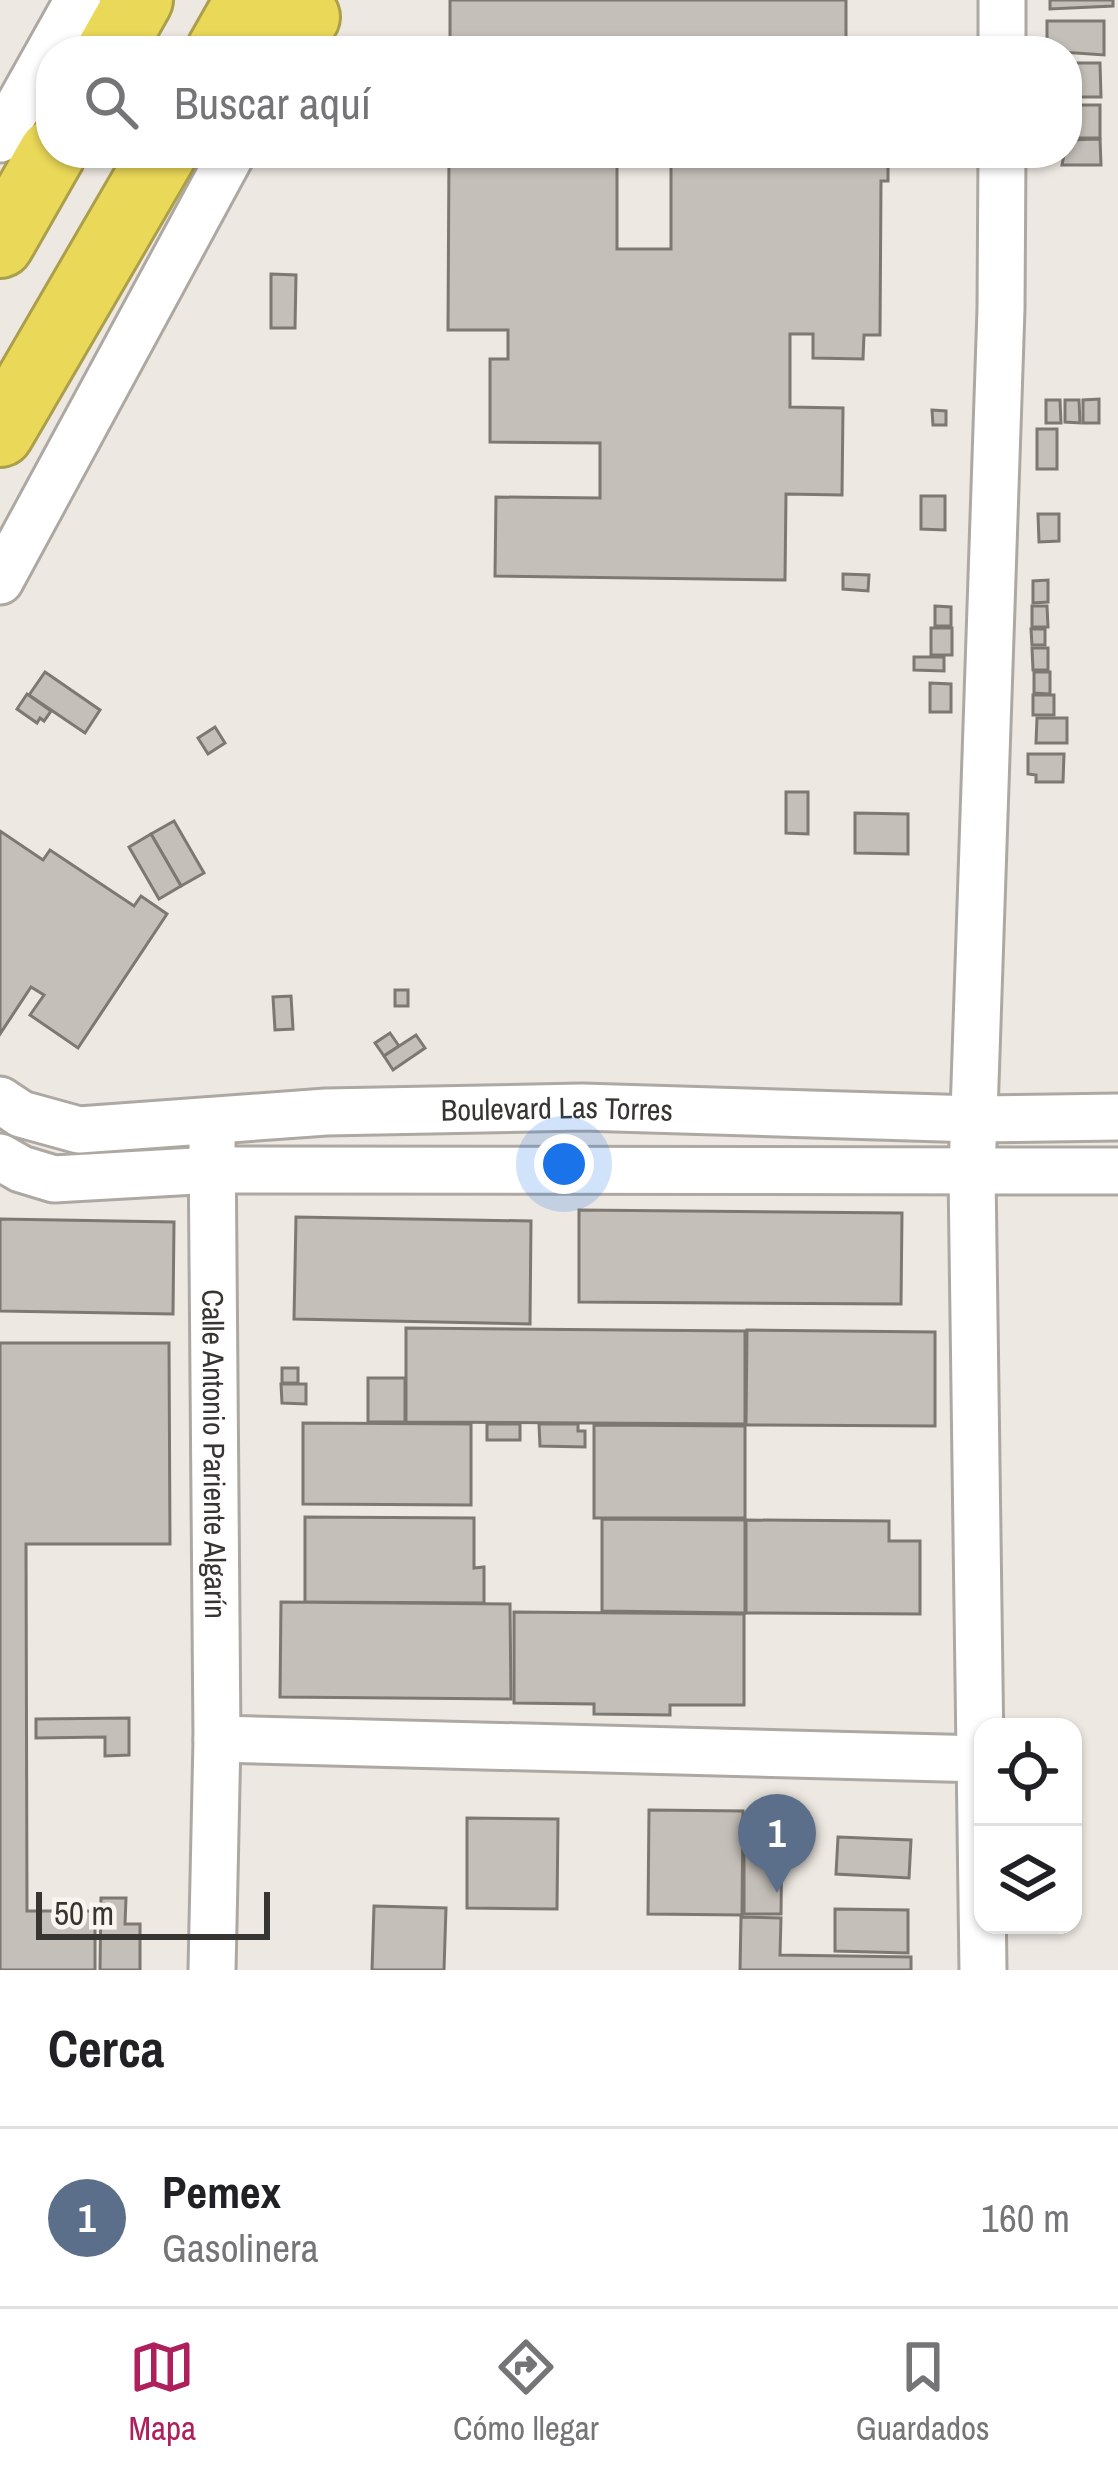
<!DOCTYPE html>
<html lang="es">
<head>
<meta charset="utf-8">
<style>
  body { margin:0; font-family:"Archivo Narrow",sans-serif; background:#f6f6f6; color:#202124 }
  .controls { position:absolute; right:36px; bottom:36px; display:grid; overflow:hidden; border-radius:24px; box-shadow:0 3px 9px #0004 }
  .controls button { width:108px; height:108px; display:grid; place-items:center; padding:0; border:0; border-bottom:3px solid #e0e0e0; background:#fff; color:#202124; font:60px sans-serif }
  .scale { position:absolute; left:36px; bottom:30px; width:234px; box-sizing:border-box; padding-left:12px; border:6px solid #373532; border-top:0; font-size:33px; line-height:42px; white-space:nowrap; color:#373532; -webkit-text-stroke:9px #faf5ee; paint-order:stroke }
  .you { position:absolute; left:564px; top:1164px; width:42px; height:42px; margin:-30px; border:9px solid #fff; border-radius:50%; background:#1a73e8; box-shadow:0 0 0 18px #1a73e833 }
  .badge { display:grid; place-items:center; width:78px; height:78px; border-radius:50%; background:#ad205b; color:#fff; font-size:39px; font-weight:700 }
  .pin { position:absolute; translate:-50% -99px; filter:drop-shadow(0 3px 6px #0008) }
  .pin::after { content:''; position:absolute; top:63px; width:42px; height:36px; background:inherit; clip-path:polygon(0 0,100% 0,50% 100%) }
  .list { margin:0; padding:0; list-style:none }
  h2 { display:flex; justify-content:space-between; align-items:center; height:156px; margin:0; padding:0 48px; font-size:51px }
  h2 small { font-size:39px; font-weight:400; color:#757577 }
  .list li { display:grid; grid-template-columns:78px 1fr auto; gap:36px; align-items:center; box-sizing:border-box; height:180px; padding:0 48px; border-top:3px solid #e0e0e0 }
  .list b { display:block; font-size:45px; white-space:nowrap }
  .list p { margin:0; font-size:39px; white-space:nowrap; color:#757577 }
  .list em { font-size:39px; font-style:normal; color:#757577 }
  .icon { flex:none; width:66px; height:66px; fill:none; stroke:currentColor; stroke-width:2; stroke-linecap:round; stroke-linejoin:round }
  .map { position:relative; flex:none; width:1118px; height:1970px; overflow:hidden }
  .search { position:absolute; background:#fff; box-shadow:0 3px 9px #0004; left:36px; right:36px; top:36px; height:132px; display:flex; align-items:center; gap:30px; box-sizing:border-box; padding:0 42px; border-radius:48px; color:#757577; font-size:45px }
  .sheet { height:336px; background:#fff }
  nav { display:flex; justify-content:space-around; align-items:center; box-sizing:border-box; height:168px; border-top:3px solid #e0e0e0; background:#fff; font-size:33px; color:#757577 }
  nav a { display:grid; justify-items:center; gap:6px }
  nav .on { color:#ad205b }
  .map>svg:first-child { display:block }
  .building { fill:#c4bfb8; stroke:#7d7872; stroke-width:3 }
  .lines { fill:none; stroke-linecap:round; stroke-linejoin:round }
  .minor-casing { stroke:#ada8a1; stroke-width:51 }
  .highway-casing { stroke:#ab9f4b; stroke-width:72 }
  .minor { stroke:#fff; stroke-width:45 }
  .highway { stroke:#ead858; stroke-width:66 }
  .labels { text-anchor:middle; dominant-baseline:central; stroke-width:9; stroke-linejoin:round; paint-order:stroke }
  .street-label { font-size:30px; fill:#373532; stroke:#faf5ee }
</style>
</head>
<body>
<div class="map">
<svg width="1118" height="1970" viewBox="0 0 1118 1970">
  <rect width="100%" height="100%" fill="#ede8e1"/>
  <!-- building -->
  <g class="building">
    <rect x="450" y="0" width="396" height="51"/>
    <polygon points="1050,0 1113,0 1113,6 1050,9"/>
    <polygon points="1047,21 1104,21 1104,55 1047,51"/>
    <polygon points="1067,63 1100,63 1101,97 1067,97"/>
    <rect x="1067" y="105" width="33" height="33"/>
    <polygon points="1100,139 1101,165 1062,165 1067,140"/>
    <polygon points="449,153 617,153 617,249 671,249 671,153 888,153 888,181 881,181 880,335 864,335 863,359 813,358 813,334 790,334 790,407 843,408 842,495 786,494 785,580 495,576 496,497 600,498 600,443 490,442 490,359 508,359 508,330 448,330"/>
    <polygon points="271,274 296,275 295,328 271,328"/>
    <polygon points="1099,399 1099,423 1083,423 1083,400"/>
    <polygon points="1046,400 1060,400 1061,423 1046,423"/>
    <polygon points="1065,400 1079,400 1080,423 1065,422"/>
    <polygon points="932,410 946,411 946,425 933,425"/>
    <rect x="1037" y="429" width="20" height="40"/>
    <polygon points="921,496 945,496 945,530 921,529"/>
    <polygon points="1038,514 1059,514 1059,541 1039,542"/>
    <polygon points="843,574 869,575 868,591 843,589"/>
    <polygon points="1048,580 1048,602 1033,603 1033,581"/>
    <polygon points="935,606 951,607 951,626 935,626"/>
    <polygon points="1032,606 1047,606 1048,627 1032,627"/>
    <rect x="931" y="628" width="21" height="27"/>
    <polygon points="1031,629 1045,629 1045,645 1032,645"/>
    <polygon points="1032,648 1048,648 1048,670 1033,670"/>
    <polygon points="914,657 944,657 944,671 914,670"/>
    <polygon points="45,672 100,710 85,733 29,695"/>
    <polygon points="1034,672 1050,672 1050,694 1034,693"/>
    <polygon points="930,683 951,684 951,712 930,712"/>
    <polygon points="27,694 51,711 44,721 40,718 37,723 17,709"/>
    <rect x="1033" y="695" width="21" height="20"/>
    <polygon points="1037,718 1067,718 1067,743 1036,743"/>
    <polygon points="215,727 225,743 208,754 198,738"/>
    <polygon points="1028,754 1064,754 1063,782 1036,782 1036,775 1028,774"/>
    <polygon points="786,792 808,792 808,834 786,833"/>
    <polygon points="855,813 908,814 908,854 855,853"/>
    <polygon points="174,821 204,873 181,886 151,834"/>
    <polygon points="0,831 43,860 50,850 134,906 141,896 167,914 78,1048 30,1015 44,995 31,987 0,1034"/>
    <polygon points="151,834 181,886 159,899 129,847"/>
    <rect x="395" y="990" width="13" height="16"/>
    <polygon points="291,996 293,1029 275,1030 273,997"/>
    <polygon points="390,1033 399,1046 384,1056 375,1043"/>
    <polygon points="416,1035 425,1048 393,1070 384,1056"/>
    <polygon points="579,1210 902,1213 901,1304 579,1302"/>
    <polygon points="296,1217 531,1221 530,1324 294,1319"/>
    <polygon points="0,1219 174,1222 173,1314 0,1311"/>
    <polygon points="406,1328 745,1331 745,1424 406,1422"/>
    <polygon points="747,1330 935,1332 935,1426 746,1425"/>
    <polygon points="0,1343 169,1343 170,1544 26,1544 27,1911 95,1911 95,1970 0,1970"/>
    <rect x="282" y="1368" width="16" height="15"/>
    <rect x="368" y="1378" width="37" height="44"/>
    <polygon points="281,1384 306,1384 306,1404 282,1403"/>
    <polygon points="303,1423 471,1424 471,1505 303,1504"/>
    <rect x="487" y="1424" width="33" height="16"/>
    <polygon points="539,1424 578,1424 578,1431 585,1431 585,1447 540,1446"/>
    <polygon points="594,1425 745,1426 745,1518 594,1518"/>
    <polygon points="305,1517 474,1518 474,1568 484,1567 484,1603 305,1602"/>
    <polygon points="602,1519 745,1520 745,1613 602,1611"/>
    <polygon points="746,1520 889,1521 889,1541 920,1541 920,1614 746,1613"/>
    <polygon points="281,1602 510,1604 511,1699 280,1697"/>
    <polygon points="514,1612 744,1614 744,1705 670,1705 670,1715 594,1714 594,1704 514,1703"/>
    <polygon points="129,1718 129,1755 105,1756 105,1737 36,1738 36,1719"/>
    <polygon points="649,1810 743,1811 742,1915 648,1914"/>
    <polygon points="467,1818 558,1819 557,1909 467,1908"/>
    <polygon points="744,1818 782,1819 781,1914 744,1914"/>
    <polygon points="838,1837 911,1840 909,1878 836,1874"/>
    <polygon points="101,1898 126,1898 125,1924 140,1924 140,1970 100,1970"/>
    <polygon points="374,1906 446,1908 444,1970 372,1970"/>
    <polygon points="835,1909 908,1910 908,1953 835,1951"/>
    <polygon points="741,1917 781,1918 780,1955 911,1957 911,1970 740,1970"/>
  </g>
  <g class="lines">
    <defs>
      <g id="minor">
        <polyline points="1002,51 1002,0"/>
        <polyline points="0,139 78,0"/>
        <polyline points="0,581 232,153"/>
        <path id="s1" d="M0 1100 21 1114 79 1130 326 1112 582 1107 975 1119 1118 1117"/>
        <path id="s2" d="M212 1139 217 1739 212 1970"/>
        <polyline points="0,1157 21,1169 54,1179 213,1170 1118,1171"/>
        <polyline points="217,1739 983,1759"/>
        <polyline points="983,1970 972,1173 1001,309 1002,153"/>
      </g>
      <g id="highway">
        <polyline points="110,51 139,0"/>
        <polyline points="220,51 249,0"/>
        <polyline points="270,51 306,17"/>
        <polyline points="0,244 52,153"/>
        <polyline points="0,433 163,153"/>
      </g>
    </defs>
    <!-- minor casing -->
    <use href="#minor" class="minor-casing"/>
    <!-- highway casing -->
    <use href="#highway" class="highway-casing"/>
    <!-- minor -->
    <use href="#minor" class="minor"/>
    <!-- highway -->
    <use href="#highway" class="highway"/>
  </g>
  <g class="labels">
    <!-- street labels -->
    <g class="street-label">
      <text stroke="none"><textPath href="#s1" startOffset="564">Boulevard Las Torres</textPath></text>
      <text stroke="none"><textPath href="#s2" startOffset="315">Calle Antonio Pariente Algarín</textPath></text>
    </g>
  </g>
</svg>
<div class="controls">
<button><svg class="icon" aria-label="locate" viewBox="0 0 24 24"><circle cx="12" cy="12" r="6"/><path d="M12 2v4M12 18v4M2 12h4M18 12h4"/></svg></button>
<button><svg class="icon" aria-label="layers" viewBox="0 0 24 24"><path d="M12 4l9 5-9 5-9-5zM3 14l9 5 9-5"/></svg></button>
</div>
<div class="scale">50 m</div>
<div class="you"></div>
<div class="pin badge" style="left:777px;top:1893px;background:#5c6f8a">1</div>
<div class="search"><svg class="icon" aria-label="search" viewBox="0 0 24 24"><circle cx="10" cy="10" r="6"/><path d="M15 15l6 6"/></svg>Buscar aquí</div>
</div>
<section class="sheet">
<h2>Cerca<small></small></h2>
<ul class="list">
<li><span class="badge" style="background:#5c6f8a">1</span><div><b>Pemex</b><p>Gasolinera</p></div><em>160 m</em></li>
</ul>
</section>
<nav>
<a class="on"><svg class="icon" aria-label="map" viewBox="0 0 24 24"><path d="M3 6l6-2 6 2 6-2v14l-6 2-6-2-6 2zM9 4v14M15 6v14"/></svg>Mapa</a>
<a><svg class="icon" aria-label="directions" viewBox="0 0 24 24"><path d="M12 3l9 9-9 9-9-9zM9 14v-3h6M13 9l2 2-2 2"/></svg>Cómo llegar</a>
<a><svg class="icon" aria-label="saved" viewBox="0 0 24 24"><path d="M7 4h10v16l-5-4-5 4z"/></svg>Guardados</a>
</nav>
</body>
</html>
